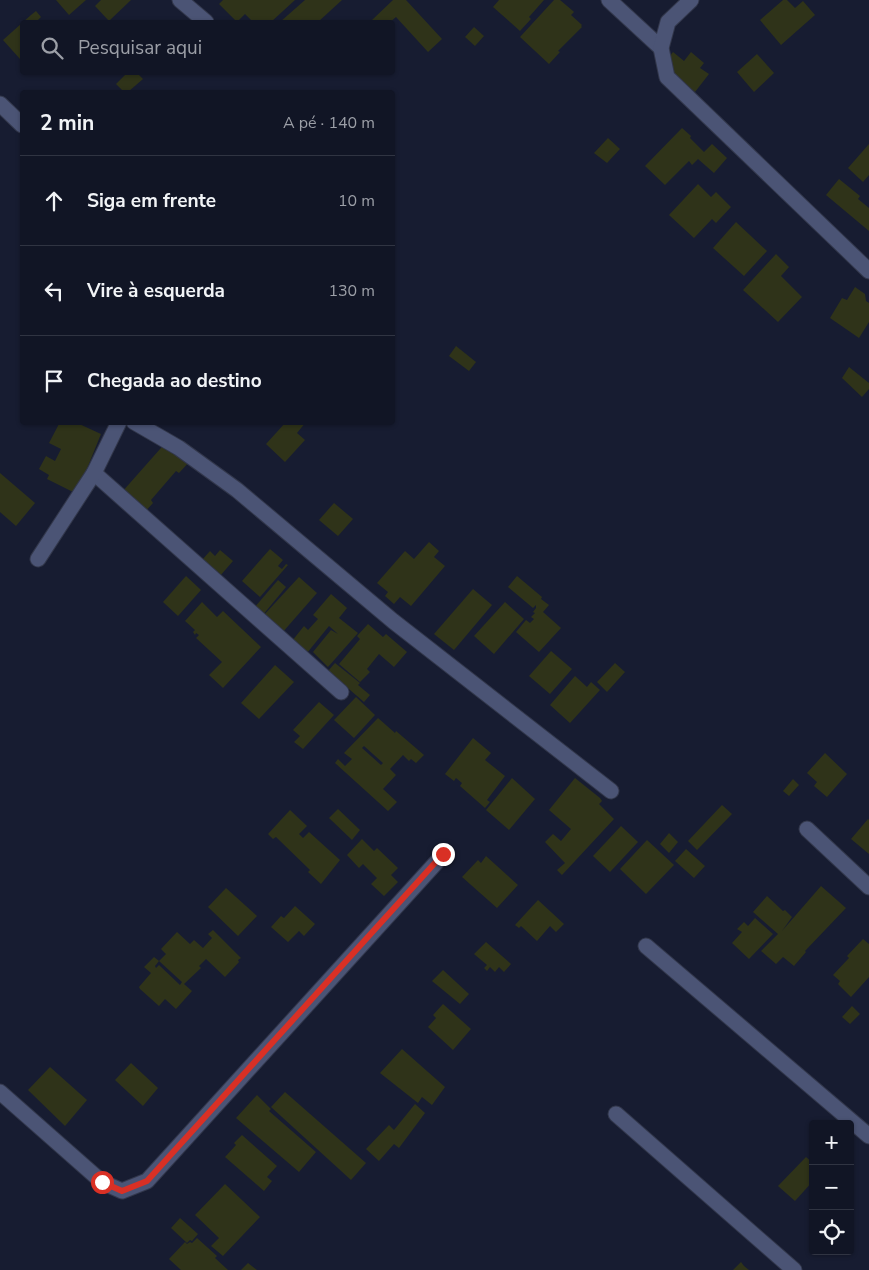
<!DOCTYPE html>
<html lang="pt">
<head>
<meta charset="utf-8">
<style>
  body { margin:0; font-family:"Nunito Sans",sans-serif; background:#1a1e2d; color:#f1f3f6 }
  .controls { position:absolute; right:15px; bottom:15px; display:grid; overflow:hidden; border-radius:5px; box-shadow:0 1px 4px #0004 }
  .controls button { width:45px; height:45px; display:grid; place-items:center; padding:0; border:0; border-bottom:1px solid #303442; background:#111525; color:#f1f3f6; font:25px sans-serif }
  .stop { position:absolute; width:15px; height:15px; margin:-11px; border:4px solid #d93025; border-radius:50%; background:#fff }
  .stop.end { background:#d93025; border-color:#fff; box-shadow:0 1px 5px #0008 }
  .list { margin:0; padding:0; list-style:none }
  h2 { display:flex; justify-content:space-between; align-items:center; height:65px; margin:0; padding:0 20px; font-size:21px }
  h2 small { font-size:16px; font-weight:400; color:#9c9fa7 }
  .list li { display:grid; grid-template-columns:32px 1fr auto; gap:15px; align-items:center; box-sizing:border-box; height:90px; padding:0 20px; border-top:1px solid #303442 }
  .list b { display:block; font-size:19px; white-space:nowrap }
  .list em { font-size:16px; font-style:normal; color:#9c9fa7 }
  .icon { flex:none; width:28px; height:28px; fill:none; stroke:currentColor; stroke-width:2; stroke-linecap:round; stroke-linejoin:round }
  .map { position:relative; flex:none; width:869px; height:1270px; overflow:hidden }
  .search { position:absolute; background:#111525; box-shadow:0 1px 4px #0004; left:20px; top:20px; width:375px; height:55px; display:flex; align-items:center; gap:12px; box-sizing:border-box; padding:0 18px; border-radius:5px; color:#9c9fa7; font-size:19px }
  .panel { position:absolute; background:#111525; box-shadow:0 1px 4px #0004; left:20px; top:90px; width:375px; height:335px; border-radius:5px }
  .map>svg:first-child { display:block }
  .building { fill:#2f3319; fill-rule:evenodd }
  .lines { fill:none; stroke-linecap:round; stroke-linejoin:round }
  .minor-casing { stroke:#32374b; stroke-width:17 }
  .minor { stroke:#4b5475; stroke-width:15 }
  .route { stroke:#d93025; stroke-width:6 }
</style>
</head>
<body>
<div class="map">
<svg width="869" height="1270" viewBox="0 0 869 1270">
  <rect width="100%" height="100%" fill="#171c31"/>
  <!-- building -->
  <g class="building">
    <polygon points="56,0 86,0 69,15"/>
    <polygon points="101,0 131,0 109,21 95,6"/>
    <polygon points="223,0 295,0 271,22 253,22 245,14 237,22 219,4"/>
    <polygon points="305,0 342,0 318,22 280,22"/>
    <polygon points="393,0 406,0 442,39 428,52 396,17 390,22 374,22 372,20"/>
    <polygon points="499,0 544,0 529,17 531,19 520,31 493,7"/>
    <polygon points="554,0 560,0 573,11 574,12 571,15 582,25 581,26 582,27 558,51 560,52 549,64 520,37"/>
    <polygon points="783,0 787,0 795,8 803,1 815,15 781,45 760,20"/>
    <polygon points="36,11 41,17 37,21 38,22 22,22 22,57 20,59 3,40 31,15"/>
    <polygon points="474,27 484,36 475,46 465,37"/>
    <polygon points="673,52 684,61 691,52 704,63 700,68 709,74 695,92 662,66"/>
    <polygon points="757,54 774,73 754,92 737,72"/>
    <polygon points="128,72 136,72 143,79 128,92 124,92 116,84"/>
    <polygon points="682,128 691,136 690,138 704,152 712,144 727,158 714,173 698,159 692,165 689,161 665,185 645,166"/>
    <polygon points="608,138 620,149 607,163 594,153"/>
    <polygon points="869,144 869,175 863,182 848,168"/>
    <polygon points="839,179 860,196 858,199 869,208 869,231 826,195"/>
    <polygon points="698,184 711,197 716,192 731,207 716,223 712,219 694,238 669,215"/>
    <polygon points="736,222 767,251 744,276 713,248"/>
    <polygon points="776,254 789,267 781,276 802,297 778,322 743,290"/>
    <polygon points="855,287 865,294 866,301 869,303 869,322 859,338 830,318 842,298 847,300"/>
    <polygon points="456,346 476,362 469,371 449,356"/>
    <polygon points="849,367 869,383 869,389 862,397 842,378"/>
    <polygon points="60,422 75,422 101,434 84,476 75,493 47,479 49,475 39,469 46,456 55,461 61,449 49,443"/>
    <polygon points="286,422 306,422 297,433 305,440 285,462 266,444"/>
    <polygon points="168,440 191,460 179,473 176,471 151,500 153,503 144,513 122,492"/>
    <polygon points="0,473 35,503 16,526 0,512"/>
    <polygon points="334,503 353,519 338,536 319,520"/>
    <polygon points="429,542 439,551 434,557 445,566 411,606 400,597 394,604 385,596 388,592 377,583 405,551 414,559"/>
    <polygon points="270,549 283,560 278,566 282,569 286,564 288,565 260,597 242,581"/>
    <polygon points="220,550 233,561 220,576 202,560 210,551 215,556"/>
    <polygon points="186,576 201,590 178,616 163,602"/>
    <polygon points="517,576 542,597 541,599 549,605 543,612 561,628 539,652 516,632 526,620 530,623 534,619 531,617 535,613 533,612 536,608 536,605 533,608 508,587"/>
    <polygon points="299,577 317,593 282,633 263,616"/>
    <polygon points="278,580 286,587 262,616 254,608"/>
    <polygon points="473,589 492,605 454,650 434,634"/>
    <polygon points="331,594 347,608 339,618 358,633 328,667 313,652 331,630 338,634 329,626 307,653 292,641 304,626 308,630 318,619 313,615"/>
    <polygon points="202,602 217,617 223,611 261,647 223,688 209,675 222,662 196,638 199,635 196,633 195,635 193,632 195,630 185,621"/>
    <polygon points="505,602 524,619 494,654 474,636"/>
    <polygon points="368,624 383,637 386,634 407,652 394,667 379,654 367,669 370,672 360,682 339,664 360,639 357,636"/>
    <polygon points="551,651 572,669 550,694 529,676"/>
    <polygon points="335,663 360,683 358,685 370,695 364,702 328,671"/>
    <polygon points="615,663 625,672 607,692 597,682"/>
    <polygon points="275,665 294,682 259,719 241,703"/>
    <polygon points="575,676 587,687 591,682 600,690 570,723 550,705"/>
    <polygon points="356,697 375,715 354,738 334,720"/>
    <polygon points="319,702 334,715 303,749 294,742 300,736 293,730"/>
    <path d="M378 718 395 733 396 731 424 755 416 763 411 759 409 761 403 755 390 769 396 775 383 789 397 802 388 811 335 763 338 759 345 766 352 759 344 753ZM364 746 383 763 381 765 362 748Z"/>
    <polygon points="473,738 491,753 485,760 505,776 487,800 490,802 485,808 460,786 462,783 456,778 454,781 445,774"/>
    <polygon points="825,753 847,774 827,797 814,786 817,782 807,773"/>
    <polygon points="512,778 535,799 509,830 486,810"/>
    <polygon points="575,778 600,798 602,801 599,804 614,819 562,875 557,870 565,863 545,842 553,834 561,841 571,829 549,810"/>
    <polygon points="793,779 799,785 789,796 783,791"/>
    <polygon points="722,805 732,814 697,850 688,841"/>
    <polygon points="338,809 360,830 352,840 329,818"/>
    <polygon points="290,810 307,826 299,834 303,838 309,832 340,860 321,884 308,872 310,870 276,837 273,839 268,834"/>
    <polygon points="868,819 869,820 869,854 851,839"/>
    <polygon points="621,826 638,842 610,872 593,856"/>
    <polygon points="669,833 678,842 669,853 660,844"/>
    <polygon points="362,839 374,851 377,848 398,868 391,875 398,882 384,896 371,884 377,878 363,864 359,868 347,855"/>
    <polygon points="647,840 674,865 646,894 620,869"/>
    <polygon points="686,849 705,866 694,878 675,861"/>
    <polygon points="486,856 518,885 497,908 462,877 478,860 481,863"/>
    <polygon points="821,886 846,908 805,951 806,952 794,966 783,957 776,964 761,951 778,934 753,912 767,896 783,911 785,910 792,917 782,931"/>
    <polygon points="226,888 257,916 238,936 208,907"/>
    <polygon points="538,900 564,924 556,932 550,926 537,941 521,926 519,928 515,925"/>
    <polygon points="295,906 315,924 304,936 299,931 288,942 271,927 281,916 284,918"/>
    <polygon points="755,918 773,934 749,959 732,943 742,932 737,929 744,922 748,926"/>
    <polygon points="213,930 241,958 238,960 239,962 225,977 206,959 199,966 201,968 184,984 192,991 176,1009 165,999 159,1006 140,989 139,987 151,973 144,967 154,957 159,961 155,966 156,968 159,965 180,985 182,982 159,961 166,954 161,949 177,932 190,944 194,940 203,948 212,938 208,934"/>
    <polygon points="863,939 869,944 869,977 851,997 838,984 840,981 833,975 849,958 847,956"/>
    <polygon points="486,942 511,964 504,972 499,967 495,972 490,967 487,971 484,968 487,965 474,954"/>
    <polygon points="443,970 469,994 460,1004 432,981"/>
    <polygon points="443,1004 471,1029 453,1050 428,1027 436,1018 433,1015"/>
    <polygon points="852,1006 860,1014 850,1024 842,1017"/>
    <polygon points="402,1049 445,1087 432,1105 422,1097 418,1103 380,1073"/>
    <polygon points="131,1063 158,1088 143,1106 115,1080"/>
    <polygon points="50,1067 87,1100 65,1126 28,1090"/>
    <polygon points="285,1092 366,1163 351,1180 271,1107"/>
    <polygon points="257,1095 271,1109 269,1111 316,1152 299,1172 236,1118"/>
    <polygon points="415,1104 425,1113 399,1148 394,1144 379,1161 366,1149 389,1125 394,1130"/>
    <polygon points="242,1135 277,1166 267,1177 272,1181 264,1191 225,1157 236,1145 234,1143"/>
    <polygon points="806,1157 813,1163 813,1181 795,1201 778,1186"/>
    <polygon points="225,1184 260,1217 223,1256 211,1246 219,1238 195,1215"/>
    <polygon points="180,1218 198,1234 192,1241 190,1240 187,1243 171,1228"/>
    <polygon points="197,1238 217,1256 215,1258 228,1270 181,1270 169,1259 185,1242 187,1244 190,1242 192,1243"/>
    <polygon points="741,1262 744,1266 749,1270 733,1270"/>
    <polygon points="248,1263 257,1270 241,1270"/>
  </g>
  <g class="lines">
    <defs>
      <g id="minor">
        <polyline points="180,0 206,22"/>
        <polyline points="609,0 661,48"/>
        <polyline points="691,0 668,22 661,48 667,77 869,271"/>
        <polyline points="0,104 22,125"/>
        <polyline points="134,422 179,448 237,490 393,621 611,791"/>
        <polyline points="94,473 341,692"/>
        <polyline points="38,559 94,473 119,422"/>
        <polyline points="807,829 869,887"/>
        <polyline points="646,946 869,1136"/>
        <polyline points="0,1092 102,1182 122,1191 147,1181 443,855"/>
        <polyline points="616,1114 794,1270"/>
      </g>
    </defs>
    <!-- minor casing -->
    <use href="#minor" class="minor-casing"/>
    <!-- minor -->
    <use href="#minor" class="minor"/>
  </g>
  <g class="lines">
    <!-- route -->
    <polyline class="route" points="102,1182 122,1191 147,1181 443,854"/>
  </g>
</svg>
<div class="controls">
<button>+</button>
<button>−</button>
<button><svg class="icon" aria-label="locate" viewBox="0 0 24 24"><circle cx="12" cy="12" r="6"/><path d="M12 2v4M12 18v4M2 12h4M18 12h4"/></svg></button>
</div>
<div class="stop" style="left:102px;top:1182px"></div>
<div class="stop end" style="left:443px;top:854px"></div>
<div class="search"><svg class="icon" aria-label="search" viewBox="0 0 24 24"><circle cx="10" cy="10" r="6"/><path d="M15 15l6 6"/></svg>Pesquisar aqui</div>
<section class="panel">
<h2>2 min<small>A pé · 140 m</small></h2>
<ul class="list">
<li><svg class="icon" aria-label="ahead" viewBox="0 0 24 24"><path d="M12 20V5M6 11l6-6 6 6"/></svg><div><b>Siga em frente</b></div><em>10 m</em></li>
<li><svg class="icon" aria-label="left" viewBox="0 0 24 24"><path d="M17 20v-9H6M10 6l-5 5 5 5"/></svg><div><b>Vire à esquerda</b></div><em>130 m</em></li>
<li><svg class="icon" aria-label="arrive" viewBox="0 0 24 24"><path d="M6 21V4h12l-3 4 3 4H6"/></svg><div><b>Chegada ao destino</b></div></li>
</ul>
</section>
</div>
</body>
</html>
